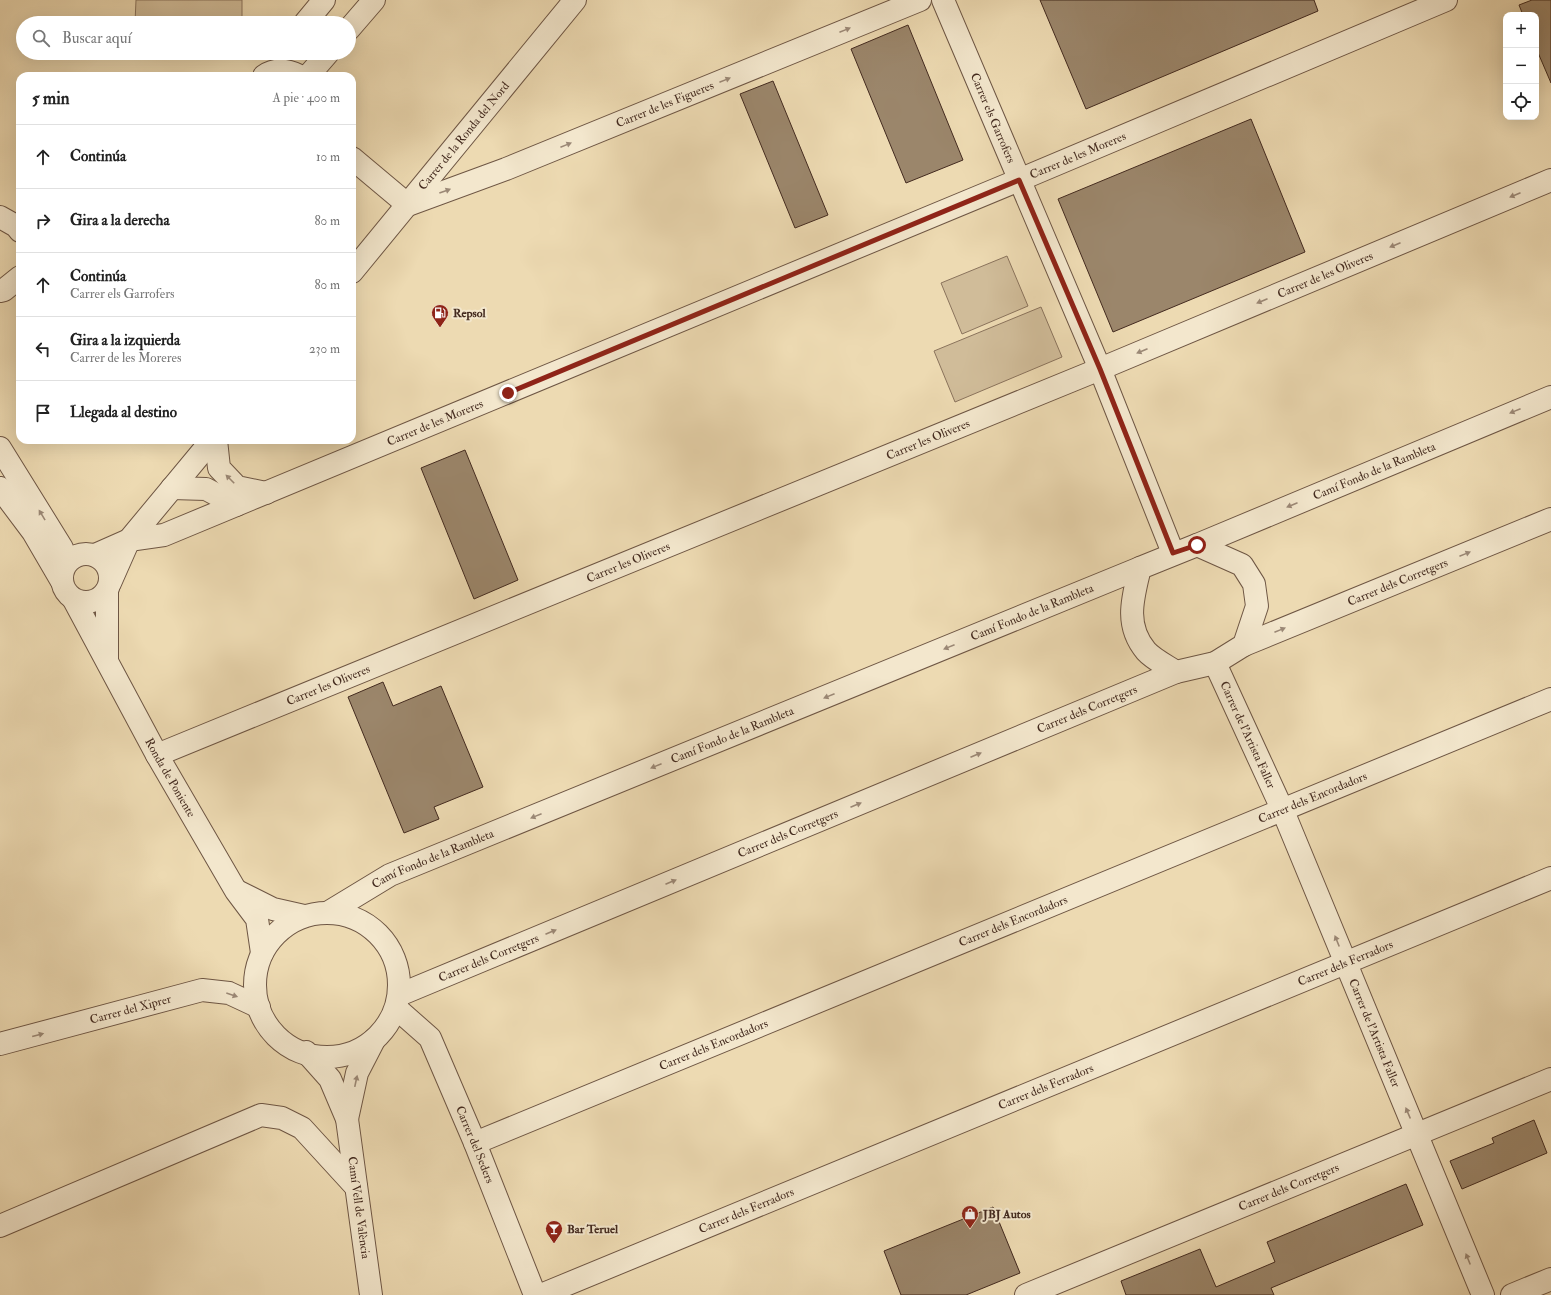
<!DOCTYPE html>
<html lang="es">
<head>
<meta charset="utf-8">
<style>
  body { margin:0; font-family:"IM FELL Double Pica",serif; background:#f6f6f6; color:#222 }
  .controls { position:absolute; right:12px; top:12px; display:grid; overflow:hidden; border-radius:8px; box-shadow:0 4px 16px #0002 }
  .controls button { width:36px; height:36px; display:grid; place-items:center; padding:0; border:0; border-bottom:1px solid #e0e0e0; background:#fff; color:#222; font:20px sans-serif }
  .stop { position:absolute; width:12px; height:12px; margin:-9px; border:3px solid #8f2418; border-radius:50%; background:#fff }
  .stop.end { background:#8f2418; border-color:#fff; box-shadow:0 1px 4px #0008 }
  .list { margin:0; padding:0; list-style:none }
  h2 { display:flex; justify-content:space-between; align-items:center; height:52px; margin:0; padding:0 16px; font-size:17px }
  h2 small { font-size:13px; font-weight:400; color:#767676 }
  .list li { display:grid; grid-template-columns:26px 1fr auto; gap:12px; align-items:center; box-sizing:border-box; height:64px; padding:0 16px; border-top:1px solid #e0e0e0 }
  .list b { display:block; font-size:15px; white-space:nowrap }
  .list p { margin:0; font-size:13px; white-space:nowrap; color:#767676 }
  .list em { font-size:13px; font-style:normal; color:#767676 }
  .icon { flex:none; width:22px; height:22px; fill:none; stroke:currentColor; stroke-width:2; stroke-linecap:round; stroke-linejoin:round }
  .map { position:relative; flex:none; width:1551px; height:1295px; overflow:hidden }
  .search { position:absolute; background:#fff; box-shadow:0 4px 16px #0002; left:16px; top:16px; width:340px; height:44px; display:flex; align-items:center; gap:10px; box-sizing:border-box; padding:0 14px; border-radius:22px; color:#767676; font-size:15px }
  .panel { position:absolute; background:#fff; box-shadow:0 4px 16px #0002; left:16px; top:72px; width:340px; height:372px; border-radius:12px }
  .map>svg:first-child { display:block }
  .green { fill:#d0bc99; stroke:#8a735c }
  .building { fill:#9b866b; stroke:#432a1f }
  .lines { fill:none; stroke-linecap:round; stroke-linejoin:round }
  .minor-casing { stroke:#6e5644; stroke-width:24 }
  .minor { stroke:#f3e7cd; stroke-width:22 }
  .oneway { fill:#9b8876 }
  .route { stroke:#8f2418; stroke-width:5 }
  .labels { text-anchor:middle; dominant-baseline:central; stroke-width:4; stroke-linejoin:round; paint-order:stroke }
  .street-label { font-size:12px; fill:#432a1f; stroke:#f3e7cd }
  .poi-label { font-size:12px; font-weight:bold; fill:#432a1f; stroke:#f3e7cd; text-anchor:start }
</style>
</head>
<body>
<div class="map">
<svg width="1551" height="1295" viewBox="0 0 1551 1295">
  <rect width="100%" height="100%" fill="#eddab2"/>
  <filter id="stains"><feTurbulence type="fractalNoise" baseFrequency=".005" numOctaves="4"/><feColorMatrix values="0 0 0 0 .2 0 0 0 0 .09 0 0 0 0 .02 0 0 0 .5 -.17"/></filter>
  <radialGradient id="worn" r=".72"><stop offset=".6" stop-color="#630" stop-opacity="0"/><stop offset="1" stop-color="#630" stop-opacity=".3"/></radialGradient>
  <!-- green -->
  <g class="green">
    <polygon points="136,0 242,0 242,23 135,23"/>
    <polygon points="1007,256 1028,306 962,334 941,283"/>
    <polygon points="1041,307 1062,357 955,402 934,351"/>
  </g>
  <!-- building -->
  <g class="building">
    <polygon points="1040,0 1314,0 1318,11 1086,109"/>
    <polygon points="1532,0 1551,0 1551,83 1536,48 1536,15 1523,15 1519,5"/>
    <polygon points="908,25 963,160 906,183 851,49"/>
    <polygon points="773,81 828,215 795,228 740,94"/>
    <polygon points="1251,119 1305,252 1113,332 1058,199"/>
    <polygon points="465,450 518,580 474,599 421,468"/>
    <polygon points="383,682 393,706 441,686 483,787 434,807 439,819 404,833 348,697"/>
    <polygon points="1534,1120 1547,1153 1462,1189 1450,1161 1494,1143 1492,1138"/>
    <polygon points="1406,1184 1423,1225 1271,1288 1274,1295 1126,1295 1121,1281 1200,1249 1216,1287 1275,1262 1267,1242"/>
    <polygon points="993,1207 1020,1273 966,1295 901,1295 884,1251"/>
  </g>
  <g class="lines">
    <defs>
      <g id="minor">
        <path id="s1" d="M943 0 1100 369 1173 553"/>
        <polyline points="305,23 324,0"/>
        <polyline points="349,29 374,0"/>
        <path d="M264 76C275 68 288 70 300 76"/>
        <polyline points="308,76 328,53"/>
        <path id="s2" d="M352 158 408 205 506 169 920 0"/>
        <polyline points="0,217 16,226 20,231"/>
        <path id="s3" d="M352 272 575 0"/>
        <polyline points="0,291 4,290 20,277"/>
        <polyline points="216,440 219,468 237,487 266,493"/>
        <polyline points="0,448 62,548"/>
        <polyline points="0,488 33,532 61,580"/>
        <polyline points="172,488 206,489 236,505"/>
        <path d="M1197 545 1242 565 1254 584 1257 606 1244 645 1215 663 1176 672C1167 666 1153 659 1146 651 1124 625 1133 597 1140 568Z"/>
        <path id="s4" d="M1197 545 1551 397"/>
        <circle cx="86" cy="578" r="24"/>
        <path id="s5" d="M95 555 129 540 164 535 1019 180 1446 0"/>
        <polyline points="110,583 129,540 212,440"/>
        <polyline points="107,591 107,659"/>
        <path id="s6" d="M74 600 157 755 236 891 257 919 262 953"/>
        <path id="s7" d="M1244 645 1551 519"/>
        <path id="s8" d="M1215 663 1283 811 1483 1295"/>
        <path id="s9" d="M157 755 1100 369 1551 180"/>
        <polyline points="239,892 273,909 304,916"/>
        <path id="s10" d="M329 912 390 875 1140 568"/>
        <circle cx="327" cy="985" r="72"/>
        <path id="s11" d="M399 995 1176 672"/>
        <path id="s12" d="M396 1008 430 1038 475 1143 535 1295"/>
        <path id="s13" d="M0 1044 202 990 229 993 259 1007"/>
        <path id="s14" d="M306 1052 330 1079 347 1119 371 1295"/>
        <polyline points="347,1119 357,1073 374,1040"/>
        <path id="s15" d="M475 1143 1551 699"/>
        <polyline points="0,1226 261,1115 282,1118 302,1128 356,1187"/>
        <path id="s16" d="M541 1295 1551 878"/>
        <path id="s17" d="M1026 1295 1551 1079"/>
        <polyline points="1512,1295 1551,1279"/>
      </g>
    </defs>
    <!-- minor casing -->
    <use href="#minor" class="minor-casing"/>
    <!-- minor -->
    <use href="#minor" class="minor"/>
  </g>
  <!-- one-way arrows -->
  <defs><path id="oneway-solid" d="M-6-.8H1V-3.2L6.5 0L1 3.2V.8H-6Z"/></defs>
  <g class="oneway">
    <use href="#oneway-solid" transform="translate(845 30) rotate(-22)"/>
    <use href="#oneway-solid" transform="translate(725 80) rotate(-22)"/>
    <use href="#oneway-solid" transform="translate(566 145) rotate(-22)"/>
    <use href="#oneway-solid" transform="translate(445 191) rotate(-20)"/>
    <use href="#oneway-solid" transform="translate(1515 195) rotate(157)"/>
    <use href="#oneway-solid" transform="translate(1395 245) rotate(157)"/>
    <use href="#oneway-solid" transform="translate(1262 301) rotate(157)"/>
    <use href="#oneway-solid" transform="translate(1142 351) rotate(157)"/>
    <use href="#oneway-solid" transform="translate(1515 411) rotate(158)"/>
    <use href="#oneway-solid" transform="translate(230 479) rotate(-135)"/>
    <use href="#oneway-solid" transform="translate(1292 505) rotate(157)"/>
    <use href="#oneway-solid" transform="translate(42 515) rotate(-121)"/>
    <use href="#oneway-solid" transform="translate(1465 554) rotate(-22)"/>
    <use href="#oneway-solid" transform="translate(1280 630) rotate(-22)"/>
    <use href="#oneway-solid" transform="translate(949 647) rotate(158)"/>
    <use href="#oneway-solid" transform="translate(829 696) rotate(158)"/>
    <use href="#oneway-solid" transform="translate(976 755) rotate(-23)"/>
    <use href="#oneway-solid" transform="translate(656 766) rotate(158)"/>
    <use href="#oneway-solid" transform="translate(856 805) rotate(-23)"/>
    <use href="#oneway-solid" transform="translate(536 816) rotate(158)"/>
    <use href="#oneway-solid" transform="translate(671 882) rotate(-23)"/>
    <use href="#oneway-solid" transform="translate(551 932) rotate(-23)"/>
    <use href="#oneway-solid" transform="translate(1337 941) rotate(-112)"/>
    <use href="#oneway-solid" transform="translate(232 995) rotate(19)"/>
    <use href="#oneway-solid" transform="translate(38 1035) rotate(-15)"/>
    <use href="#oneway-solid" transform="translate(356 1081) rotate(-78)"/>
    <use href="#oneway-solid" transform="translate(1408 1113) rotate(-113)"/>
    <use href="#oneway-solid" transform="translate(1468 1259) rotate(-112)"/>
  </g>
  <g class="lines">
    <!-- route -->
    <polyline class="route" points="508,393 1019,180 1100,369 1173,553 1197,545"/>
  </g>
  <!-- icons -->
  <defs>
    <symbol id="fuel-pin" viewBox="-11 -11 22 30"><path d="M0 17L-7.5 6A9.5 9.5 0 1 1 7.5 6Z" fill="#8f2418" stroke="#f3e7cd"/><path d="M-5.5-6h7V0h2V4h1.3V-2.5L3-4.5l.8-.8L6-3V5H2.5V1h-1V6h-7ZM-4.2-4.7v3.2H.2V-4.7Z" fill="#fff"/></symbol>
    <symbol id="shop-pin" viewBox="-11 -11 22 30"><path d="M0 17L-7.5 6A9.5 9.5 0 1 1 7.5 6Z" fill="#8f2418" stroke="#f3e7cd"/><path d="M-5-2.5h2.3a2.7 3.5 0 0 1 5.4 0H5L5.5 6h-11ZM-1.5-2.5h3a1.5 2.3 0 0 0-3 0Z" fill="#fff"/></symbol>
    <symbol id="bar-pin" viewBox="-11 -11 22 30"><path d="M0 17L-7.5 6A9.5 9.5 0 1 1 7.5 6Z" fill="#8f2418" stroke="#f3e7cd"/><path d="M-6-5H6L.8 .8V4.5H3.5V6h-7V4.5H-.8V.8Z" fill="#fff"/></symbol>
  </defs>
  <g fill-rule="evenodd">
    <use href="#fuel-pin" x="430" y="303" width="20" height="27"/>
    <use href="#shop-pin" x="960" y="1204" width="20" height="27"/>
    <use href="#bar-pin" x="544" y="1219" width="20" height="27"/>
  </g>
  <g class="labels">
    <!-- street labels -->
    <g class="street-label">
      <text stroke="none"><textPath href="#s2" startOffset="349">Carrer de les Figueres</textPath></text>
      <text stroke="none"><textPath href="#s1" startOffset="128">Carrer els Garrofers</textPath></text>
      <text stroke="none"><textPath href="#s3" startOffset="176">Carrer de la Ronda del Nord</textPath></text>
      <text stroke="none"><textPath href="#s5" startOffset="1062">Carrer de les Moreres</textPath></text>
      <text stroke="none"><textPath href="#s9" startOffset="1263">Carrer de les Oliveres</textPath></text>
      <text stroke="none"><textPath href="#s5" startOffset="366">Carrer de les Moreres</textPath></text>
      <text stroke="none"><textPath href="#s9" startOffset="833">Carrer les Oliveres</textPath></text>
      <text stroke="none"><textPath href="#s4" startOffset="192">Camí Fondo de la Rambleta</textPath></text>
      <text stroke="none"><textPath href="#s9" startOffset="509">Carrer les Oliveres</textPath></text>
      <text stroke="none"><textPath href="#s7" startOffset="166">Carrer dels Corretgers</textPath></text>
      <text stroke="none"><textPath href="#s10" startOffset="765">Camí Fondo de la Rambleta</textPath></text>
      <text stroke="none"><textPath href="#s9" startOffset="185">Carrer les Oliveres</textPath></text>
      <text stroke="none"><textPath href="#s11" startOffset="745">Carrer dels Corretgers</textPath></text>
      <text stroke="none"><textPath href="#s10" startOffset="441">Camí Fondo de la Rambleta</textPath></text>
      <text stroke="none"><textPath href="#s8" startOffset="79">Carrer de l'Artista Faller</textPath></text>
      <text stroke="none"><textPath href="#s6" startOffset="202">Ronda de Poniente</textPath></text>
      <text stroke="none"><textPath href="#s15" startOffset="906">Carrer dels Encordadors</textPath></text>
      <text stroke="none"><textPath href="#s11" startOffset="421">Carrer dels Corretgers</textPath></text>
      <text stroke="none"><textPath href="#s10" startOffset="117">Camí Fondo de la Rambleta</textPath></text>
      <text stroke="none"><textPath href="#s15" startOffset="582">Carrer dels Encordadors</textPath></text>
      <text stroke="none"><textPath href="#s11" startOffset="97">Carrer dels Corretgers</textPath></text>
      <text stroke="none"><textPath href="#s16" startOffset="870">Carrer dels Ferradors</textPath></text>
      <text stroke="none"><textPath href="#s13" startOffset="135">Carrer del Xiprer</textPath></text>
      <text stroke="none"><textPath href="#s8" startOffset="403">Carrer de l'Artista Faller</textPath></text>
      <text stroke="none"><textPath href="#s15" startOffset="258">Carrer dels Encordadors</textPath></text>
      <text stroke="none"><textPath href="#s16" startOffset="546">Carrer dels Ferradors</textPath></text>
      <text stroke="none"><textPath href="#s12" startOffset="161">Carrer del Seders</textPath></text>
      <text stroke="none"><textPath href="#s17" startOffset="284">Carrer dels Corretgers</textPath></text>
      <text stroke="none"><textPath href="#s14" startOffset="169">Camí Vell de València</textPath></text>
      <text stroke="none"><textPath href="#s16" startOffset="222">Carrer dels Ferradors</textPath></text>
    </g>
    <!-- poi labels -->
    <g class="poi-label">
      <text x="453" y="313">Repsol</text>
      <text x="983" y="1214">JBJ Autos</text>
      <text x="567" y="1229">Bar Teruel</text>
    </g>
  </g>
  <rect width="100%" height="100%" filter="url(#stains)"/>
  <rect width="100%" height="100%" fill="url(#worn)"/>
</svg>
<div class="controls">
<button>+</button>
<button>−</button>
<button><svg class="icon" aria-label="locate" viewBox="0 0 24 24"><circle cx="12" cy="12" r="6"/><path d="M12 2v4M12 18v4M2 12h4M18 12h4"/></svg></button>
</div>
<div class="stop" style="left:1197px;top:545px"></div>
<div class="stop end" style="left:508px;top:393px"></div>
<div class="search"><svg class="icon" aria-label="search" viewBox="0 0 24 24"><circle cx="10" cy="10" r="6"/><path d="M15 15l6 6"/></svg>Buscar aquí</div>
<section class="panel">
<h2>5 min<small>A pie · 400 m</small></h2>
<ul class="list">
<li><svg class="icon" aria-label="ahead" viewBox="0 0 24 24"><path d="M12 20V5M6 11l6-6 6 6"/></svg><div><b>Continúa</b></div><em>10 m</em></li>
<li><svg class="icon" aria-label="right" viewBox="0 0 24 24"><path d="M7 20v-9h11M14 6l5 5-5 5"/></svg><div><b>Gira a la derecha</b></div><em>80 m</em></li>
<li><svg class="icon" aria-label="ahead" viewBox="0 0 24 24"><path d="M12 20V5M6 11l6-6 6 6"/></svg><div><b>Continúa</b><p>Carrer els Garrofers</p></div><em>80 m</em></li>
<li><svg class="icon" aria-label="left" viewBox="0 0 24 24"><path d="M17 20v-9H6M10 6l-5 5 5 5"/></svg><div><b>Gira a la izquierda</b><p>Carrer de les Moreres</p></div><em>230 m</em></li>
<li><svg class="icon" aria-label="arrive" viewBox="0 0 24 24"><path d="M6 21V4h12l-3 4 3 4H6"/></svg><div><b>Llegada al destino</b></div></li>
</ul>
</section>
</div>
</body>
</html>
